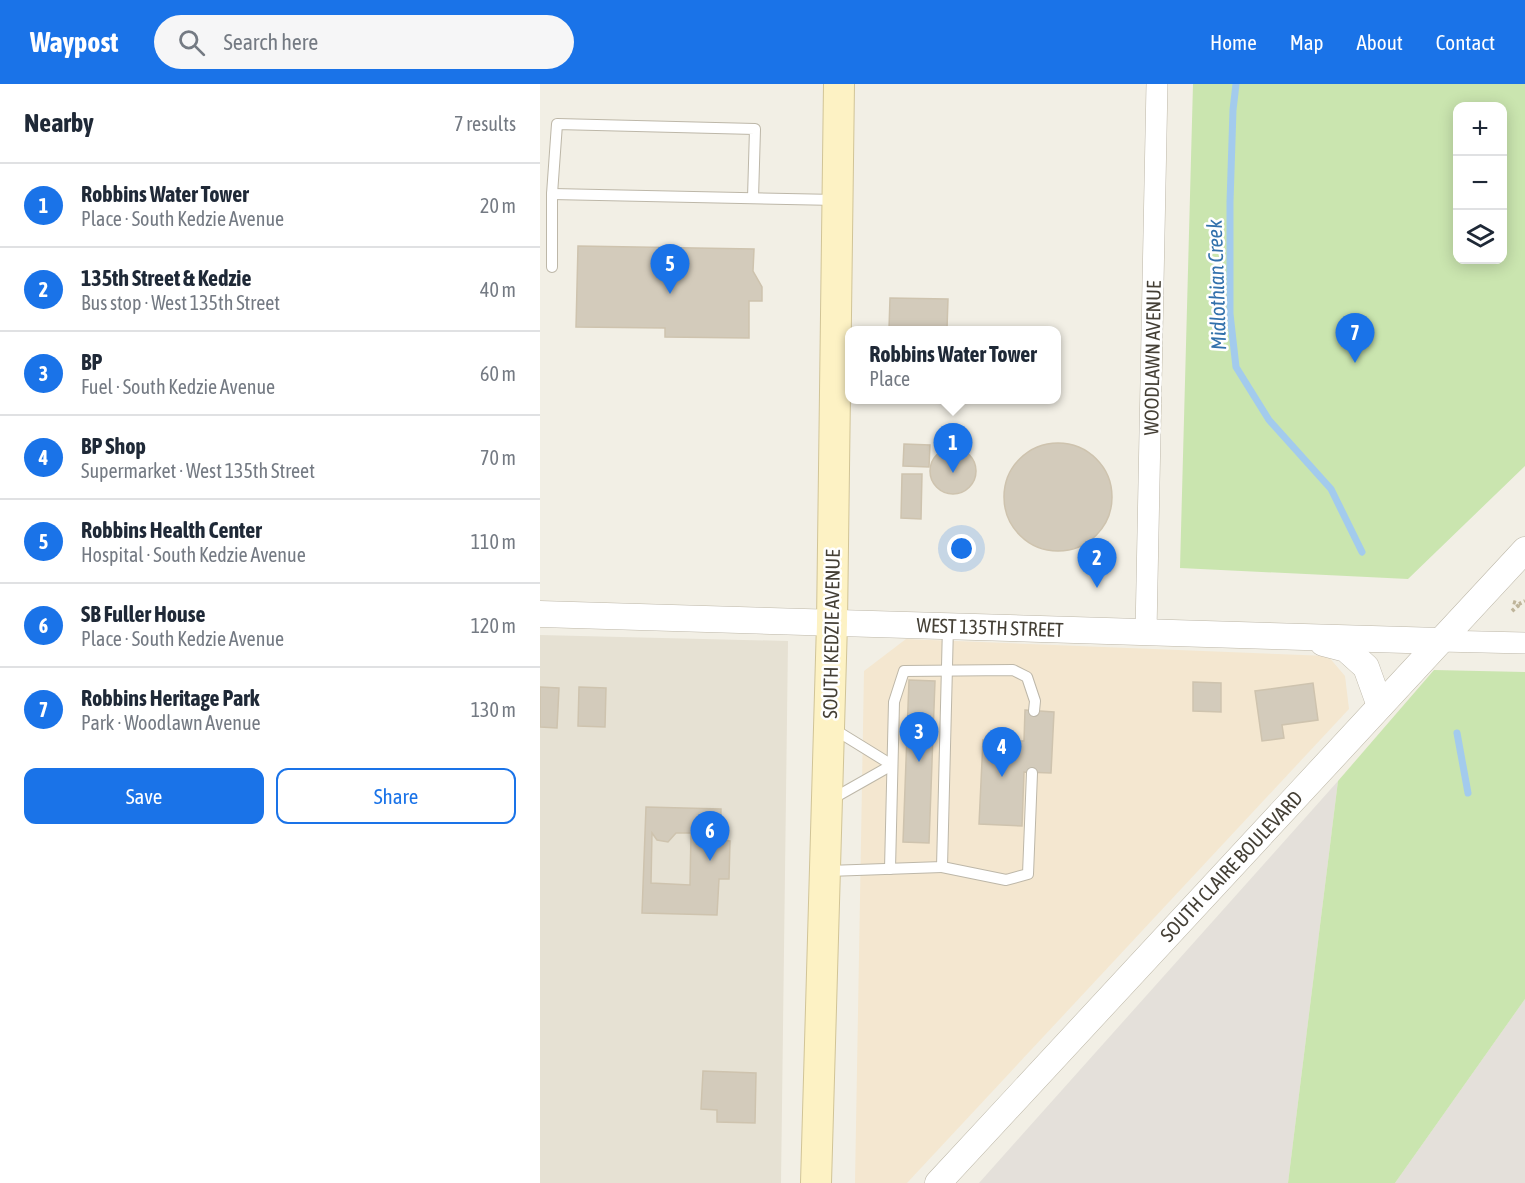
<!DOCTYPE html>
<html lang="en">
<head>
<meta charset="utf-8">
<style>
  body { margin:0; font-family:"Asap Condensed",sans-serif; background:#f6f6f7; color:#1f2937 }
  .controls { position:absolute; right:18px; top:18px; display:grid; overflow:hidden; border-radius:12px; box-shadow:0 3px 15px #0003 }
  .controls button { width:54px; height:54px; display:grid; place-items:center; padding:0; border:0; border-bottom:2px solid #e0e1e3; background:#fff; color:#1f2937; font:30px sans-serif }
  .you { position:absolute; left:422px; top:465px; width:21px; height:21px; margin:-15px; border:4px solid #fff; border-radius:50%; background:#1a73e8; box-shadow:0 0 0 9px #1a73e833 }
  .badge { display:grid; place-items:center; width:39px; height:39px; border-radius:50%; background:#1a73e8; color:#fff; font-size:20px; font-weight:700 }
  .pin { position:absolute; translate:-50% -50px; filter:drop-shadow(0 2px 3px #0008) }
  .pin::after { content:''; position:absolute; top:32px; width:21px; height:18px; background:inherit; clip-path:polygon(0 0,100% 0,50% 100%) }
  .popup { position:absolute; left:305px; top:242px; width:216px; height:78px; box-sizing:border-box; display:grid; place-content:center; border-radius:12px; background:#fff; filter:drop-shadow(0 2px 4px #0005); font-size:20px; white-space:nowrap; color:#747a83 }
  .popup b { font-size:22px; color:#1f2937 }
  .popup::after { content:''; position:absolute; left:50%; top:100%; margin-left:-12px; border:12px solid transparent; border-top-color:#fff }
  .list { margin:0; padding:0; list-style:none }
  h2 { display:flex; justify-content:space-between; align-items:center; height:78px; margin:0; padding:0 24px; font-size:26px }
  h2 small { font-size:20px; font-weight:400; color:#747a83 }
  .list li { display:grid; grid-template-columns:39px 1fr auto; gap:18px; align-items:center; box-sizing:border-box; height:84px; padding:0 24px; border-top:2px solid #e0e1e3 }
  .list b { display:block; font-size:22px; white-space:nowrap }
  .list p { margin:0; font-size:20px; white-space:nowrap; color:#747a83 }
  .list em { font-size:20px; font-style:normal; color:#747a83 }
  .actions { display:flex; gap:12px; padding:18px 24px }
  .actions a { flex:1; padding:14px 0; border:2px solid #1a73e8; border-radius:12px; text-align:center; font-size:21px; color:#1a73e8 }
  .actions .main { background:#1a73e8; color:#fff }
  .icon { flex:none; width:33px; height:33px; fill:none; stroke:currentColor; stroke-width:2; stroke-linecap:round; stroke-linejoin:round }
  .map { position:relative; flex:none; width:985px; height:1099px; overflow:hidden }
  header { display:flex; align-items:center; gap:36px; box-sizing:border-box; height:84px; padding:0 30px; background:#1a73e8; color:#fff }
  header strong { font-size:28px }
  nav { display:flex; gap:33px; margin-inline-start:auto; font-size:21px }
  .search { width:420px; height:54px; background:#f6f6f7; display:flex; align-items:center; gap:15px; box-sizing:border-box; padding:0 21px; border-radius:33px; color:#747a83; font-size:22px }
  main { display:flex }
  aside { flex:1; background:#fff }
  .map>svg:first-child { display:block }
  .residential { fill:#e6e1d3 }
  .commercial { fill:#f4e7d0 }
  .industrial { fill:#e4e0da }
  .green { fill:#cae5af; fill-rule:evenodd }
  .lines { fill:none; stroke-linecap:round; stroke-linejoin:round }
  .stream { stroke:#a3cbed; stroke-width:7 }
  .building { fill:#d3cbbb; stroke:#cec3ae; stroke-width:1.5; fill-rule:evenodd }
  .service-casing { stroke:#bdb7a8; stroke-width:12 }
  .minor-casing { stroke:#bdb7a8; stroke-width:22 }
  .tertiary-casing { stroke:#bdb7a8; stroke-width:27 }
  .secondary-casing { stroke:#d1c496; stroke-width:32 }
  .path { stroke:#beb49a; stroke-width:4; stroke-dasharray:3 3; stroke-linecap:butt }
  .service { stroke:#fff; stroke-width:10 }
  .minor { stroke:#fff; stroke-width:21 }
  .tertiary { stroke:#fff; stroke-width:26 }
  .secondary { stroke:#fdf2c4; stroke-width:30 }
  .labels { text-anchor:middle; dominant-baseline:central; stroke-width:5; stroke-linejoin:round; paint-order:stroke }
  .street-label { font-size:20px; fill:#443f35; stroke:#fff }
  .water-label { font-size:21px; font-style:italic; fill:#3271ac; stroke:#fff }
</style>
</head>
<body>
<header>
<strong>Waypost</strong>
<div class="search"><svg class="icon" aria-label="search" viewBox="0 0 24 24"><circle cx="10" cy="10" r="6"/><path d="M15 15l6 6"/></svg>Search here</div>
<nav><a>Home</a><a>Map</a><a>About</a><a>Contact</a></nav>
</header>
<main>
<aside>
<h2>Nearby<small>7 results</small></h2>
<ul class="list">
<li><span class="badge">1</span><div><b>Robbins Water Tower</b><p>Place · South Kedzie Avenue</p></div><em>20 m</em></li>
<li><span class="badge">2</span><div><b>135th Street &amp; Kedzie</b><p>Bus stop · West 135th Street</p></div><em>40 m</em></li>
<li><span class="badge">3</span><div><b>BP</b><p>Fuel · South Kedzie Avenue</p></div><em>60 m</em></li>
<li><span class="badge">4</span><div><b>BP Shop</b><p>Supermarket · West 135th Street</p></div><em>70 m</em></li>
<li><span class="badge">5</span><div><b>Robbins Health Center</b><p>Hospital · South Kedzie Avenue</p></div><em>110 m</em></li>
<li><span class="badge">6</span><div><b>SB Fuller House</b><p>Place · South Kedzie Avenue</p></div><em>120 m</em></li>
<li><span class="badge">7</span><div><b>Robbins Heritage Park</b><p>Park · Woodlawn Avenue</p></div><em>130 m</em></li>
</ul>
<div class="actions"><a class="main">Save</a><a>Share</a></div>
</aside>
<div class="map">
<svg width="985" height="1099" viewBox="0 0 985 1099">
  <rect width="100%" height="100%" fill="#f2efe5"/>
  <!-- residential -->
  <polygon class="residential" points="0,551 248,557 241,1099 0,1099"/>
  <!-- commercial -->
  <polygon class="commercial" points="366,555 788,572 805,592 809,625 367,1099 315,1099 324,587"/>
  <!-- industrial -->
  <g class="industrial">
    <polygon points="798,697 748,1099 439,1099"/>
    <polygon points="985,915 985,1099 855,1099"/>
  </g>
  <!-- green -->
  <g class="green">
    <path d="M653 0H985V382L868 495 640 484ZM918 22H962V176H918Z"/>
    <polygon points="894,586 985,588 985,915 855,1099 748,1099 798,697"/>
  </g>
  <g class="lines">
    <!-- stream -->
    <g class="stream">
      <polyline points="696,0 693,26 690,118 690,230 696,283 729,336 791,405 822,468"/>
      <polyline points="917,649 928,709"/>
    </g>
  </g>
  <!-- building -->
  <g class="building">
    <polygon points="38,162 214,165 213,187 222,203 222,217 209,217 209,254 125,253 125,244 36,243"/>
    <polygon points="350,214 408,215 407,245 349,245"/>
    <circle cx="518" cy="413" r="54"/>
    <polygon points="364,360 390,361 389,383 363,382"/>
    <circle cx="413" cy="387" r="23"/>
    <polygon points="362,390 382,390 381,435 361,434"/>
    <polygon points="369,596 395,597 389,759 363,758"/>
    <polygon points="653,598 681,599 681,628 653,627"/>
    <polygon points="773,599 778,636 742,641 744,654 722,657 715,607"/>
    <polygon points="0,603 19,604 17,644 0,643"/>
    <polygon points="39,603 66,604 65,643 38,642"/>
    <polygon points="485,626 514,628 511,689 484,688 482,742 439,740 443,656 484,657"/>
    <path d="M106 723 181 725 180 756 190 757 189 795H179L177 831 102 829ZM112 749 117 756 128 758 136 749H151L150 801 111 799Z"/>
    <polygon points="163,987 216,989 215,1039 177,1038 177,1026 161,1025"/>
  </g>
  <g class="lines">
    <defs>
      <g id="service">
        <polyline points="12,110 297,116"/>
        <polyline points="12,183 12,110 17,40 215,45 213,114"/>
        <polyline points="292,715 352,681 292,644"/>
        <polyline points="402,783 466,796 488,790 492,689"/>
        <polyline points="350,785 354,618 364,587 473,586 487,593 495,617 494,627"/>
        <polyline points="288,787 402,783 408,542"/>
      </g>
      <g id="minor">
        <polyline points="606,548 617,0"/>
        <polyline points="900,557 985,559"/>
      </g>
      <g id="tertiary">
        <polyline points="0,530 900,557"/>
        <polyline points="783,559 806,565 826,583 840,622"/>
        <polyline points="398,1099 985,466"/>
      </g>
      <polyline id="secondary" points="276,1099 292,539 299,0"/>
    </defs>
    <!-- service casing -->
    <use href="#service" class="service-casing"/>
    <!-- minor casing -->
    <use href="#minor" class="minor-casing"/>
    <!-- tertiary casing -->
    <use href="#tertiary" class="tertiary-casing"/>
    <!-- secondary casing -->
    <use href="#secondary" class="secondary-casing"/>
    <!-- path -->
    <g class="path">
      <polyline points="973,518 979,520 985,517"/>
      <polyline points="972,527 979,521"/>
    </g>
    <!-- service -->
    <use href="#service" class="service"/>
    <!-- minor -->
    <use href="#minor" class="minor"/>
    <!-- tertiary -->
    <use href="#tertiary" class="tertiary"/>
    <!-- secondary -->
    <use href="#secondary" class="secondary"/>
  </g>
  <g class="labels">
    <!-- street labels -->
    <g class="street-label">
      <text transform="translate(612 274) rotate(-89)">WOODLAWN AVENUE</text>
      <text transform="translate(450 543) rotate(2)">WEST 135TH STREET</text>
      <text transform="translate(291 550) rotate(-89)">SOUTH KEDZIE AVENUE</text>
      <text transform="translate(691 782) rotate(-47)">SOUTH CLAIRE BOULEVARD</text>
    </g>
    <!-- water labels -->
    <g class="water-label">
      <text transform="translate(676 201) rotate(-92)">Midlothian Creek</text>
    </g>
  </g>
</svg>
<div class="controls">
<button>+</button>
<button>−</button>
<button><svg class="icon" aria-label="layers" viewBox="0 0 24 24"><path d="M12 4l9 5-9 5-9-5zM3 14l9 5 9-5"/></svg></button>
</div>
<div class="you"></div>
<div class="pin badge" style="left:413px;top:389px">1</div>
<div class="popup"><b>Robbins Water Tower</b>Place</div>
<div class="pin badge" style="left:557px;top:504px">2</div>
<div class="pin badge" style="left:379px;top:678px">3</div>
<div class="pin badge" style="left:462px;top:693px">4</div>
<div class="pin badge" style="left:130px;top:210px">5</div>
<div class="pin badge" style="left:170px;top:777px">6</div>
<div class="pin badge" style="left:815px;top:279px">7</div>
</div>
</main>
</body>
</html>
